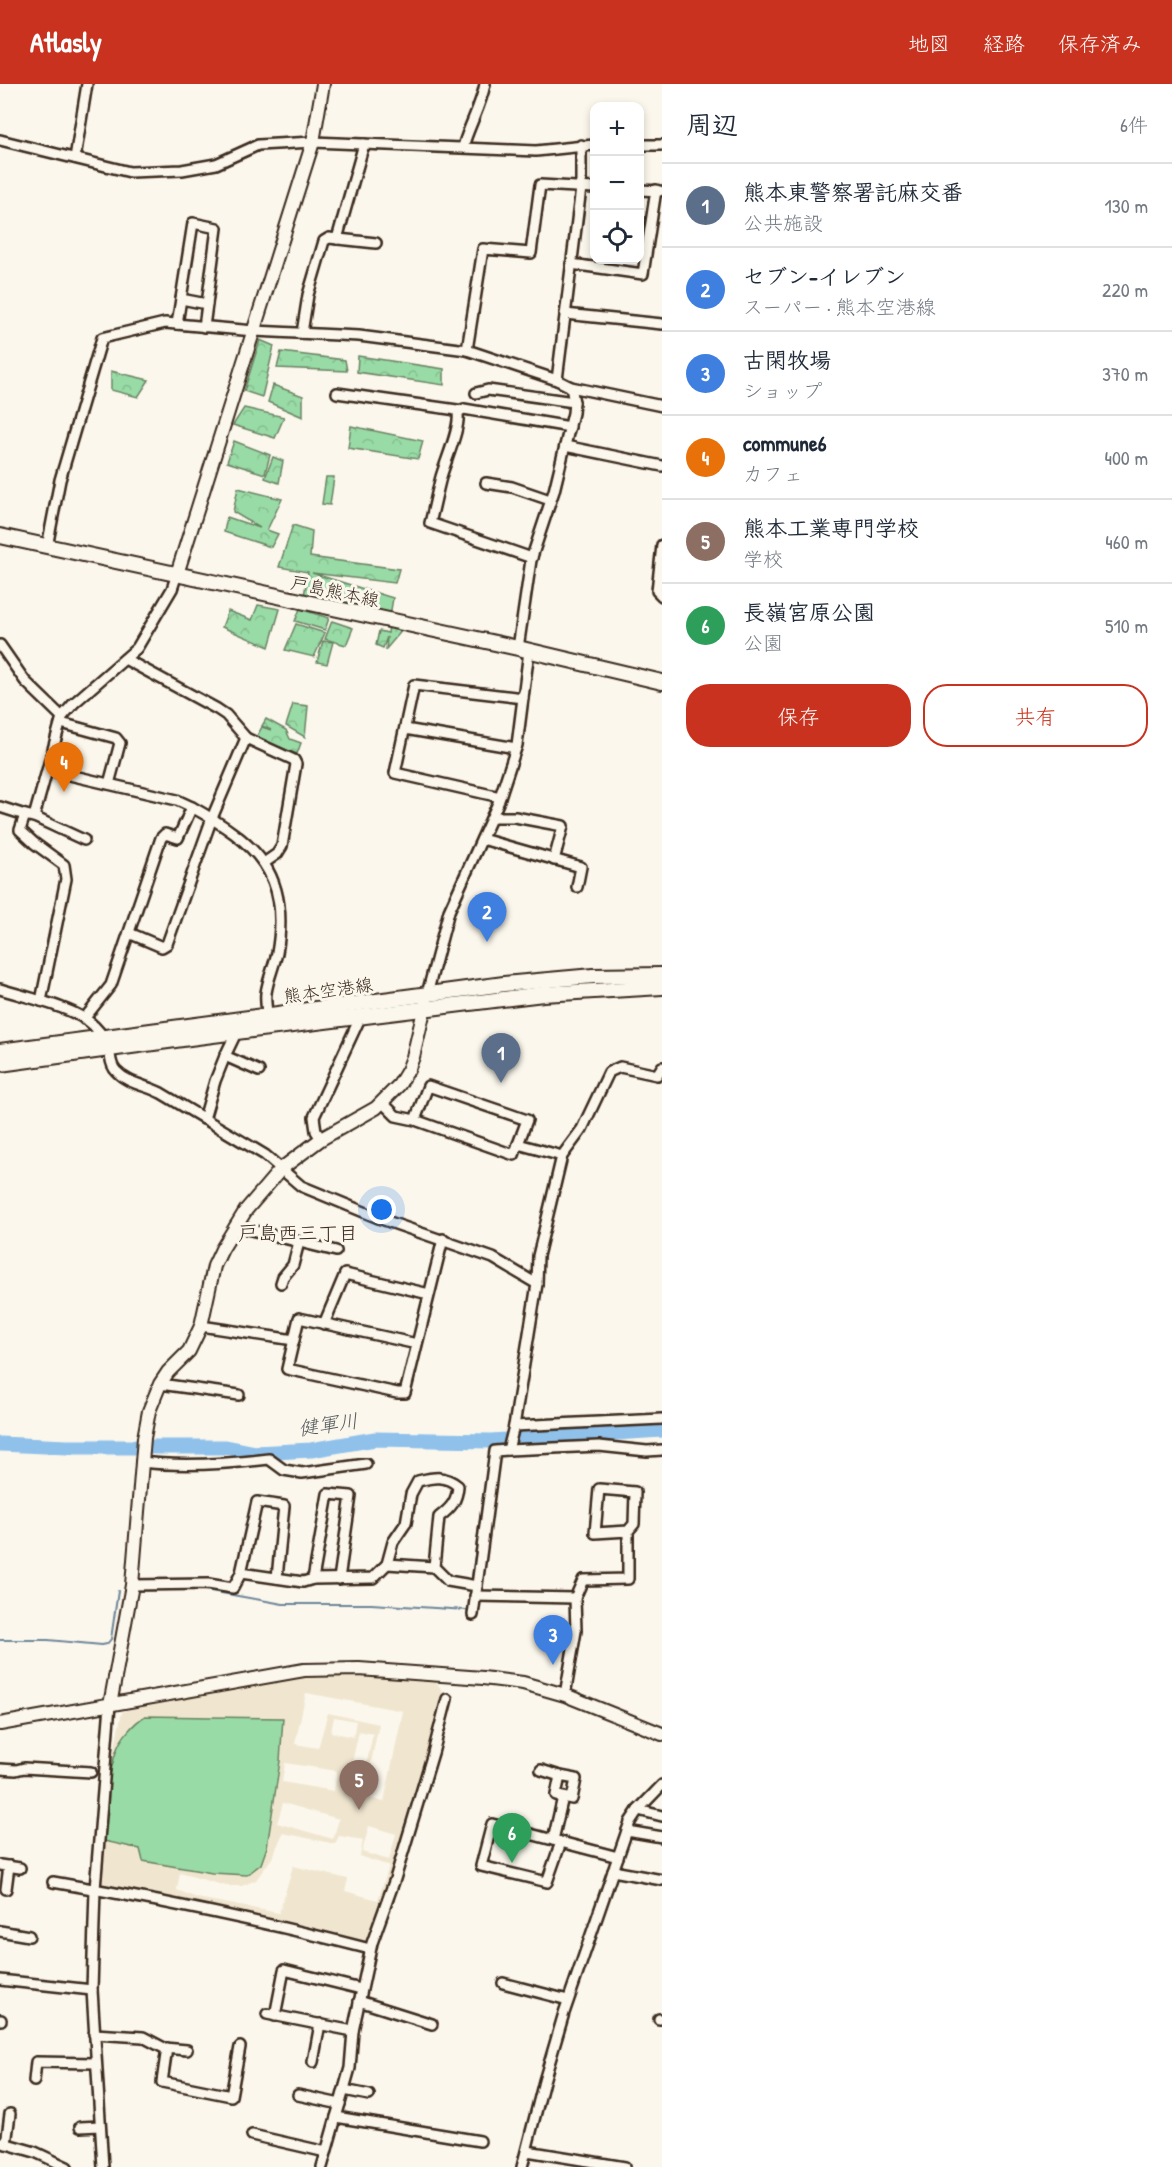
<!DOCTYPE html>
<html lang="ja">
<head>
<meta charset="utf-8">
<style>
  body { margin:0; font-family:"Patrick Hand","Klee One",sans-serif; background:#f6f6f7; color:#1f2937 }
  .controls { position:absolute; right:18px; top:18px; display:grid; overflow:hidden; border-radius:12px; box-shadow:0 3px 9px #0003 }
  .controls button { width:54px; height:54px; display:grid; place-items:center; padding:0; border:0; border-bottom:2px solid #e0e1e3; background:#fff; color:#1f2937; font:30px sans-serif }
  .you { position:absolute; left:382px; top:1126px; width:21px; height:21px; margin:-15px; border:4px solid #fff; border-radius:50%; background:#1a73e8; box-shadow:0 0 0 9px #1a73e833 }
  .badge { display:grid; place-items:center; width:39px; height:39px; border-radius:50%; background:#c8321e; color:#fff; font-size:20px; font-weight:700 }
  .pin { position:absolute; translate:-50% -50px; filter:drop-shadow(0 2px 3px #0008) }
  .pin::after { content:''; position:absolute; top:32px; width:21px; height:18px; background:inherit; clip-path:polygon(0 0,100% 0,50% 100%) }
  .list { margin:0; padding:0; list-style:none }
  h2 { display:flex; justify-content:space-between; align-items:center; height:78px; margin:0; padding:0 24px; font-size:26px }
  h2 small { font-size:20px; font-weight:400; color:#747a83 }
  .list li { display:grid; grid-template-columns:39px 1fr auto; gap:18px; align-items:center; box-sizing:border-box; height:84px; padding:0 24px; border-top:2px solid #e0e1e3 }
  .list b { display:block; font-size:22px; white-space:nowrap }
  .list p { margin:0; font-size:20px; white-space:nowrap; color:#747a83 }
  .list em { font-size:20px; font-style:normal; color:#747a83 }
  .actions { display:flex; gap:12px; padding:18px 24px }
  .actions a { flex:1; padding:14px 0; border:2px solid #c8321e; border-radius:24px; text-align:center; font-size:21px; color:#c8321e }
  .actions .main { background:#c8321e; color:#fff }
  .icon { flex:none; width:33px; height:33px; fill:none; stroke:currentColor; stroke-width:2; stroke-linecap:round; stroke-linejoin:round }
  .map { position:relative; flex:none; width:662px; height:2083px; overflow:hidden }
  header { display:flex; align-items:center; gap:36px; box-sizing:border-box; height:84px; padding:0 30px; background:#c8321e; color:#fff }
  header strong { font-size:28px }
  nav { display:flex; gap:33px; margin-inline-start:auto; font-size:21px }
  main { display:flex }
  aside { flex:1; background:#fff }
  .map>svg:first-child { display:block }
  .built { fill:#f0e6d0; fill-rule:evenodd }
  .green { fill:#98dba6; stroke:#6a8262; stroke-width:1.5 }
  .park { fill:url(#park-crowns); stroke:#6a8262; stroke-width:1.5 }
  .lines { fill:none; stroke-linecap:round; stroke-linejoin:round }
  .stream { stroke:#6d8599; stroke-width:2 }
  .river { stroke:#8fc1eb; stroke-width:15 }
  .minor-casing { stroke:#3b2a1e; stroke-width:14 }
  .tertiary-casing { stroke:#3b2a1e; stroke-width:16 }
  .secondary-casing { stroke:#3b2a1e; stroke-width:18 }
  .minor { stroke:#fbf7ec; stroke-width:9 }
  .tertiary { stroke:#fbf7ec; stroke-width:12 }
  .secondary { stroke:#fbf7ec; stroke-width:14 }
  .labels { text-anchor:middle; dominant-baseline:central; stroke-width:6; stroke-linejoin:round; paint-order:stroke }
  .street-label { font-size:18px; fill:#3b2a1e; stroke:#fbf7ec }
  .neighbourhood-label { font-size:20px; fill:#3b2a1e; stroke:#fbf7ec }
  .water-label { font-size:20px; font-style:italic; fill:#54575c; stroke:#fbf7ec }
</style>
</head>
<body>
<header>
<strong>Atlasly</strong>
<nav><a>地図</a><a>経路</a><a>保存済み</a></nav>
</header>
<main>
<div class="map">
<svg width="662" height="2083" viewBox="0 0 662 2083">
  <defs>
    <pattern id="park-crowns" width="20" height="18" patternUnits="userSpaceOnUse" patternTransform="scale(1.5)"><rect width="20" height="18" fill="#98dba6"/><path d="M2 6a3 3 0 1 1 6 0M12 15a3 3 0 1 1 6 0" fill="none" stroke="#84bc8e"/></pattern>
  </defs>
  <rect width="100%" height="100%" fill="#fbf7ec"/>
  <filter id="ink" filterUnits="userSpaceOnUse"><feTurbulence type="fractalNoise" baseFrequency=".0167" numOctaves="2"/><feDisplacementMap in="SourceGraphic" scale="12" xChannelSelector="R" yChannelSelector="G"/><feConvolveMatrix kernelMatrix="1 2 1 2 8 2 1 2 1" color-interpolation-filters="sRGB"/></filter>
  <g filter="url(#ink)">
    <!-- built -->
    <path class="built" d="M304 1591H371L436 1597 447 1615 433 1669 366 1861 261 1833 101 1804V1762L109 1691 122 1628 146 1620ZM306 1609 403 1627 384 1718 364 1713 379 1640 328 1629 318 1664 295 1660ZM334 1633 356 1637 353 1653 331 1648ZM210 1634H283L280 1677 267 1763 261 1780 246 1791 212 1789 143 1777 140 1765 103 1753 108 1706 116 1666ZM359 1647 373 1650 362 1700 348 1697ZM285 1679 337 1687 334 1707 282 1698ZM283 1719 339 1735 333 1755 277 1739ZM369 1742 396 1750 389 1776 362 1768ZM283 1749 335 1760 339 1752 363 1756 360 1772 389 1782 378 1816 345 1807 348 1795 293 1782 279 1829 197 1814 177 1806 180 1789 226 1802H242L256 1796 272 1774Z"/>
    <!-- green -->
    <path class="green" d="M145 1632 283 1634 280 1677 267 1763 261 1780 247 1791 212 1789 143 1777 140 1765 104 1757C101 1740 110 1685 116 1668 120 1654 134 1639 145 1632Z"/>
    <!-- park -->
    <g class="park">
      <polygon points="260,256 274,262 262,313 244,307"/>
      <polygon points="281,268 345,276 347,287 277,284"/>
      <polygon points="358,272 444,285 444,301 357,288"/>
      <polygon points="111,287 149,296 138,313 111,306"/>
      <polygon points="273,301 303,312 303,333 268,318"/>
      <polygon points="244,324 284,333 275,354 233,341"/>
      <polygon points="351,342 423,357 418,375 348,364"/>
      <polygon points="234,357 270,371 265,390 227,378"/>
      <polygon points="273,373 283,377 279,399 265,394"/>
      <polygon points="326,393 334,393 330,421 322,420"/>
      <polygon points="238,404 282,415 267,446 278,450 271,463 224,448 227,433 260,444 233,428"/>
      <polygon points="293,441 312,447 310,473 399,485 395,499 312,489 393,514 390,532 303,518 308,488 279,483"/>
      <polygon points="258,521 280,525 269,563 222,543 228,527 252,536"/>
      <polygon points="300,525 329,534 325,546 295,537"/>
      <polygon points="332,537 353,544 346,561 325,555"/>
      <polygon points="296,540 325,549 314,573 285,566"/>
      <polygon points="389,540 404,544 386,565 387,553 383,564 376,561 379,547 388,549"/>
      <polygon points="323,557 333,558 327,580 317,578"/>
      <polygon points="293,620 308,622 305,653 286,642"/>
      <polygon points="266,635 286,646 290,655 301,659 297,670 256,654 262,643 271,646 262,642"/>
    </g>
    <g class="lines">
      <!-- stream -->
      <g class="stream">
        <polyline points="472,1493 491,1357"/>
        <polyline points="171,1505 199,1505 283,1520 371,1520 467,1526"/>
        <polyline points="0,1556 48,1556 102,1561 107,1560 111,1555 118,1507"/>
      </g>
      <!-- river -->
      <polyline class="river" points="0,1360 67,1363 226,1363 256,1369 311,1366 375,1355 491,1357 662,1346"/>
      <defs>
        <g id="minor">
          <polyline points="0,56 130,88 182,86 216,80 258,61 313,58 536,67 594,61"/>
          <polyline points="640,61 662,61"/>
          <path d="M463 63C469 41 481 22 485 0"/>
          <polyline points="75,74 87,0"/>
          <polyline points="640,106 660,107"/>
          <polyline points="337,155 364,60"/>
          <polyline points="571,180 643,190 656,106"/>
          <polyline points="181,215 207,220"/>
          <polyline points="565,230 662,240"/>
          <polyline points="177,240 193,139 217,144 204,243"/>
          <polyline points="302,249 308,211 324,157 329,154 376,159"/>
          <polyline points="467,266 483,165 531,169 540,101 594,104"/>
          <polyline points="557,296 581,104 581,61"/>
          <path d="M337 309 457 326C463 339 445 378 441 393 437 408 434 424 430 439L532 474"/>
          <polyline points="476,309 488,306 574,318"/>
          <polyline points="458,328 464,325 570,343"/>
          <polyline points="565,362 662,382"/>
          <polyline points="486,399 512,403 550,416"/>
          <polyline points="662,461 657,507 662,512"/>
          <polyline points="47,463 60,396 102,254 165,239 254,247 359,252 467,266 557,296 571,303 662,322"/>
          <polyline points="0,561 25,597 62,633"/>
          <polyline points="518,564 531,476 554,407 573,329 574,318 571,303"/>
          <polyline points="125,575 217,625 226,631 246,654 294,676 296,680 282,762 277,770 264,779"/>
          <polyline points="61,639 116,654 120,659 109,700"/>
          <polyline points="405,645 516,664"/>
          <polyline points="48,686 177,716 192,723 178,754 165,750 161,754 111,901 84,935"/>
          <polyline points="500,713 395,689 414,601 523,614"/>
          <polyline points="0,723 25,731"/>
          <path d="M192 723C256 759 291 789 277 869 274 882 268 895 266 909 265 917 267 925 267 932"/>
          <polyline points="34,733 84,756"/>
          <polyline points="492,733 515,733 563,742 554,776"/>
          <polyline points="482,755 581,783 577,803"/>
          <polyline points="129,849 162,863 167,860 212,734 246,654"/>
          <path d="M0 905C25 913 77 924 94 942 100 948 107 958 109 966 111 973 110 981 116 987 128 1000 146 1001 161 1009L265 1071 301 1102 381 1135 493 1174 537 1200"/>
          <polyline points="427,910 449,827 498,719 517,661 529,567"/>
          <polyline points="41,917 66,795 64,781 34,759 20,746 25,731 34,733 62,633 74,619 137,564 172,505 177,490"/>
          <polyline points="236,949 225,972 259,987"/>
          <polyline points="382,1018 396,1032 415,1036 428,1002 527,1036 514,1071 415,1036"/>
          <polyline points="204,1035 215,997 225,972"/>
          <polyline points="321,1055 316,1047 314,1033 360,934"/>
          <polyline points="518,1060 562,1072"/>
          <polyline points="235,1142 336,1167"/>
          <polyline points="281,1199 283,1193 293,1181 299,1158"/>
          <polyline points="324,1240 345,1190 429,1210"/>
          <polyline points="201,1242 294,1256"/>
          <path d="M417 1260 299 1234 287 1285 397 1309H405C418 1258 430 1206 443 1155"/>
          <polyline points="160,1300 239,1311"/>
          <polyline points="514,1342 662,1335"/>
          <polyline points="508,1366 599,1362 647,1367 662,1366"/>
          <path d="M141 1378C183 1383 227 1380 269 1375L284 1386 302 1389 366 1380"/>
          <polyline points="387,1480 434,1483"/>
          <polyline points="241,1489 257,1418 284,1422 277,1494"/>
          <polyline points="313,1495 328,1410 351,1412 339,1495"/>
          <path d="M132 1501 208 1500 233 1504 241 1489 303 1498 313 1495 373 1494 387 1480 393 1458 406 1439 411 1410 418 1397C435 1393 445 1391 458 1402 457 1417 451 1424 439 1433L434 1483 448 1497 477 1502"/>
          <polyline points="475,1512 575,1514"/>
          <polyline points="473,1531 495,1367 508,1366 514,1342 537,1200 538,1172 562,1072 582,1045 609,988 620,983 657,991 662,983"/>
          <polyline points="565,1611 576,1547 575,1514 583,1496 628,1495 628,1447 634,1440 635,1408 599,1405 595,1449 628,1447"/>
          <polyline points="0,1685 16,1686 24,1684 91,1688"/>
          <polyline points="541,1686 560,1692"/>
          <polyline points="638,1726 662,1732"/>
          <polyline points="627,1747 662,1753"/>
          <polyline points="553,1756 563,1713 556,1711 560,1692 576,1695 572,1715 563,1713"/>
          <polyline points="561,1758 547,1798 481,1782 492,1740 618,1773"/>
          <polyline points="0,1781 20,1784"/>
          <polyline points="613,1787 662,1796"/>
          <path d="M53 1798C159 1816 266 1838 370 1865"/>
          <polyline points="6,1805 9,1782"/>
          <polyline points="0,1847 29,1852"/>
          <polyline points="0,1896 92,1906"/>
          <polyline points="503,1899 568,1916"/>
          <polyline points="359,1917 432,1940"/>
          <polyline points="267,1930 353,1947"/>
          <polyline points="275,1932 284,1886 357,1904"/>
          <polyline points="659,1935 662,1935"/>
          <polyline points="0,1936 1,1936"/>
          <polyline points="94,1950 143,1953 164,1964 187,1966"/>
          <polyline points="167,1964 162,1998 231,2012 240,1963"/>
          <polyline points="313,1978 320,1940"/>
          <polyline points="34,1997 36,1978 95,1979"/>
          <polyline points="344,2006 369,2011"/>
          <polyline points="298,2011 340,2020"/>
          <polyline points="336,2033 480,2057"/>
          <polyline points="80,2043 100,2042"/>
          <polyline points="252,2051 326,2068"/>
          <polyline points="0,2058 35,2068 67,2083"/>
          <polyline points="6,2060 10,2030"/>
          <polyline points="527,2067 625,2083"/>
          <polyline points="103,2083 92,1906 95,1805 110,1621"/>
          <polyline points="322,2083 350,1984 353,1947 372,1859 395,1795 433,1669 447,1615"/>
          <polyline points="522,2083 544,1997 564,1929 630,1738 638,1726 662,1701"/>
        </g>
        <g id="tertiary">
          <polyline points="177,490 313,58 323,0"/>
          <polyline points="110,1621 132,1501 144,1354 149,1327 160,1300 168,1288 189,1267 201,1242 214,1182 222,1165 246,1126 281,1085 321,1055 376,1024 399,1001 408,986 413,973 426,918"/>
          <polyline points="0,1640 304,1586 359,1585 483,1594 523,1599 565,1611 662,1650"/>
        </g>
        <g id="secondary">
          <polyline points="0,452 518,564 662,598"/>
          <polyline points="0,967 504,900 593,892 662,891"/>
          <polyline points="0,980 197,953 543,910 662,903"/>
        </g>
      </defs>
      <!-- minor casing -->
      <use href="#minor" class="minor-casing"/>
      <!-- tertiary casing -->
      <use href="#tertiary" class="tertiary-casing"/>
      <!-- secondary casing -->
      <use href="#secondary" class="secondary-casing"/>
      <!-- minor -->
      <use href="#minor" class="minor"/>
      <!-- tertiary -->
      <use href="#tertiary" class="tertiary"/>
      <!-- secondary -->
      <use href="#secondary" class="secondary"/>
    </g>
  </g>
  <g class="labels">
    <!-- street labels -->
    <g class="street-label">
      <text transform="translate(335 507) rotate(12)">戸島熊本線</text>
      <text transform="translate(328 906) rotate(-8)">熊本空港線</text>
    </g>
    <!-- neighbourhood labels -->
    <g class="neighbourhood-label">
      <text x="298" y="1148">戸島西三丁目</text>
    </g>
    <!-- water labels -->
    <g class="water-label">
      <text transform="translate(328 1340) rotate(-8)">健軍川</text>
    </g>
  </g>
</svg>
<div class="controls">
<button>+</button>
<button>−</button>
<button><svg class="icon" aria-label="locate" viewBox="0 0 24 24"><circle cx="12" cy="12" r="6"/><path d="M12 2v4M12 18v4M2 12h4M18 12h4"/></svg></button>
</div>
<div class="you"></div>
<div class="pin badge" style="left:501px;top:999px;background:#5c6f8a">1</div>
<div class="pin badge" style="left:487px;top:858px;background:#3f7fe0">2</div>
<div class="pin badge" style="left:553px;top:1581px;background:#3f7fe0">3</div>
<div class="pin badge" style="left:64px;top:708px;background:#e8710a">4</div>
<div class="pin badge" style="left:359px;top:1726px;background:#8d6e63">5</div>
<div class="pin badge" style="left:512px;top:1779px;background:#2e9e5b">6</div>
</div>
<aside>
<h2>周辺<small>6件</small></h2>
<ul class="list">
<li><span class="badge" style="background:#5c6f8a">1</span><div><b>熊本東警察署託麻交番</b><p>公共施設</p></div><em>130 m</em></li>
<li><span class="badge" style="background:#3f7fe0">2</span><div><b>セブン-イレブン</b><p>スーパー · 熊本空港線</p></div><em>220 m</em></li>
<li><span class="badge" style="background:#3f7fe0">3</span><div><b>古閑牧場</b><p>ショップ</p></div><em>370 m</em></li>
<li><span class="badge" style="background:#e8710a">4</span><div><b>commune6</b><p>カフェ</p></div><em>400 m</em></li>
<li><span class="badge" style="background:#8d6e63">5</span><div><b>熊本工業専門学校</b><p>学校</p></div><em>460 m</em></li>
<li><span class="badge" style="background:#2e9e5b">6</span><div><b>長嶺宮原公園</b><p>公園</p></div><em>510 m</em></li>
</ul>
<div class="actions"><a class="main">保存</a><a>共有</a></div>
</aside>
</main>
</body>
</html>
